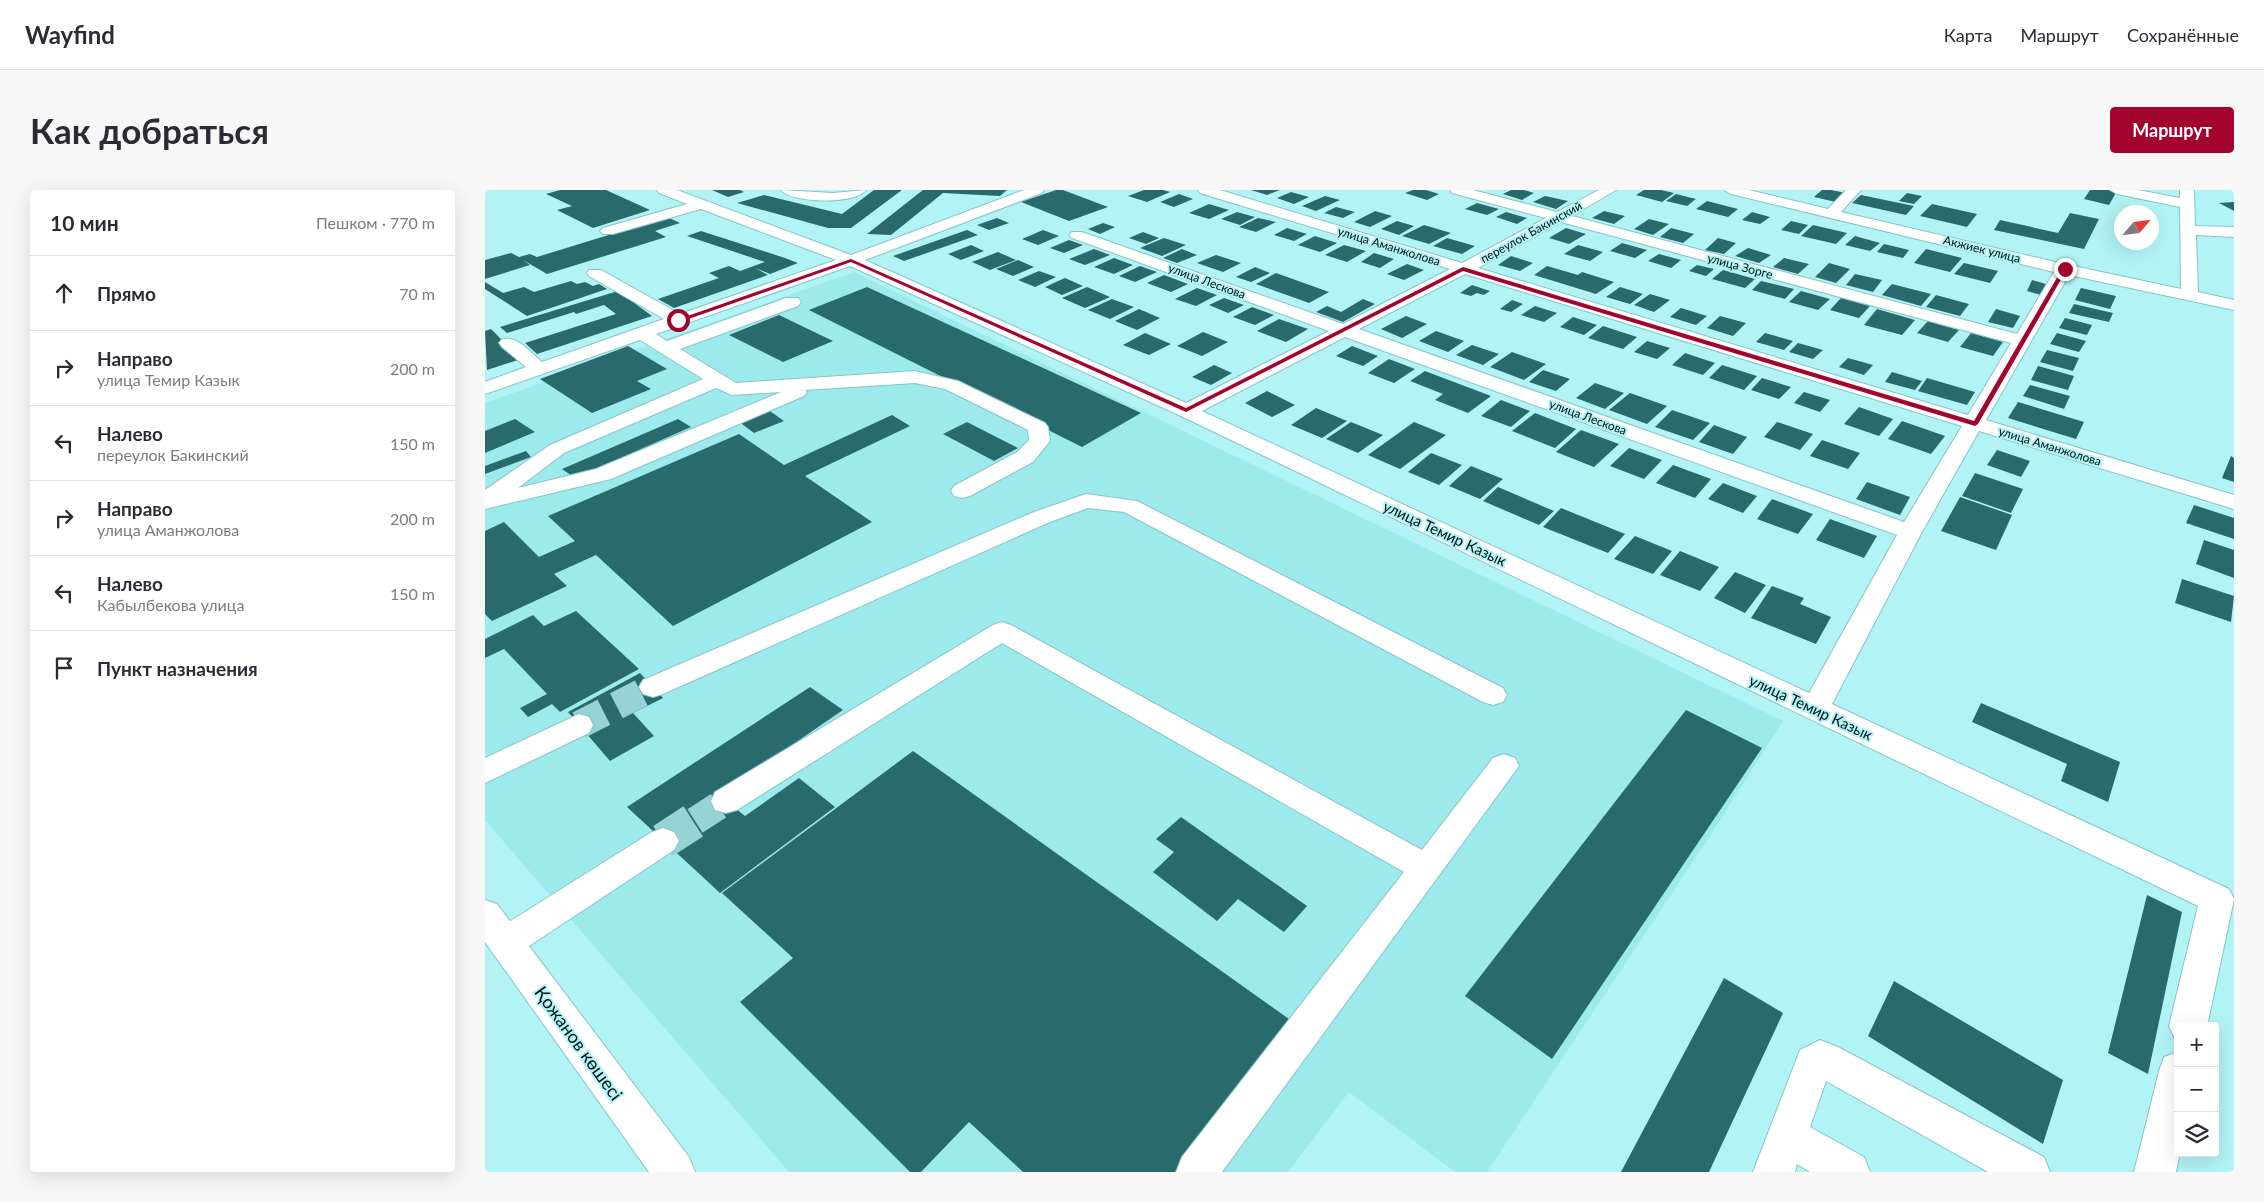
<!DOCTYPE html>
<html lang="ru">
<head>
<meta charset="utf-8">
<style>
  body { margin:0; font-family:Lato,sans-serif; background:#f7f7f7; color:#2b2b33 }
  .controls { position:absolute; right:15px; bottom:15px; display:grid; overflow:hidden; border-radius:5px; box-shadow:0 5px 20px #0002 }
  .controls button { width:45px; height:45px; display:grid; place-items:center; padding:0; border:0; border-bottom:1px solid #e1e1e2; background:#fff; color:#2b2b33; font:25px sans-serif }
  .compass { position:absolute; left:1629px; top:15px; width:45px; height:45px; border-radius:50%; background:#fff; box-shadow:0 5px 20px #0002; rotate:62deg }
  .stop { position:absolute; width:15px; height:15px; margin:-11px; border:4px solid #a3042d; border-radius:50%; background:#fff }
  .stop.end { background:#a3042d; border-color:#fff; box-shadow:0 1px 5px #0008 }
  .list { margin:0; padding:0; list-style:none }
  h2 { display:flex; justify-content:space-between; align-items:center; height:65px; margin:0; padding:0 20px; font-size:21px }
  h2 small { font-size:16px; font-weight:400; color:#7c7c81 }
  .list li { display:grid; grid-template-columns:32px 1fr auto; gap:15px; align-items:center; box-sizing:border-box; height:75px; padding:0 20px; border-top:1px solid #e1e1e2 }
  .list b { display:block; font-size:19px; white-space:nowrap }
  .list p { margin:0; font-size:16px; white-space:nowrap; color:#7c7c81 }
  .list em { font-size:16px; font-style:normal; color:#7c7c81 }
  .icon { flex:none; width:28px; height:28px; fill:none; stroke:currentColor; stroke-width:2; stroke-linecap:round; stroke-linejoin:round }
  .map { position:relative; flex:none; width:1749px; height:982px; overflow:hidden; border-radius:5px }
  header { display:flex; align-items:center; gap:30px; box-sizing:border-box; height:70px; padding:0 25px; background:#fff; border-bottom:1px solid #e1e1e2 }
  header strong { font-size:24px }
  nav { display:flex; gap:28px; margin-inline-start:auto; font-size:18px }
  .intro { display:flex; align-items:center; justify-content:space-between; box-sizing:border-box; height:120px; padding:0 30px }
  h1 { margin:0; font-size:35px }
  .button { padding:12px 22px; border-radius:5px; background:#a3042d; color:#fff; font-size:18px; font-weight:700 }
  main { display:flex; gap:30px; padding:0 30px }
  aside { flex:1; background:#fff; border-radius:5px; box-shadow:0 5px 20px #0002 }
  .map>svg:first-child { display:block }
  .built { fill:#9deaec }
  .building { fill:#296a6c }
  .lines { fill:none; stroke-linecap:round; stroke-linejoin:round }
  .minor-tunnel-far1 { stroke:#97d2d4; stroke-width:28; stroke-dasharray:28 14; stroke-linecap:butt }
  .minor-tunnel { stroke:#97d2d4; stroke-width:36; stroke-dasharray:36 18; stroke-linecap:butt }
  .minor-casing { stroke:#85c5c7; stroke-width:2 }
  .major-casing { stroke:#85c5c7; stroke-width:2 }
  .minor { fill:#fff; fill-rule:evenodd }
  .major { fill:#fff; fill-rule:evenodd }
  .route { fill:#a3042d }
  .labels { text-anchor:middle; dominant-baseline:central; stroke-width:4; stroke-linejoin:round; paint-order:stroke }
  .far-street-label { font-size:12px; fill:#001314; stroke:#b2f4f6 }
  .street-label { font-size:15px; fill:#001314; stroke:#b2f4f6 }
  .near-street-label { font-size:18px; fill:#001314; stroke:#b2f4f6 }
</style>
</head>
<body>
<header>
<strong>Wayfind</strong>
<nav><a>Карта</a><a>Маршрут</a><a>Сохранённые</a></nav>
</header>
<div class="intro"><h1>Как добраться</h1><a class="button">Маршрут</a></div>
<main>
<aside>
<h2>10 мин<small>Пешком · 770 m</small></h2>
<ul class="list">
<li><svg class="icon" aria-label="ahead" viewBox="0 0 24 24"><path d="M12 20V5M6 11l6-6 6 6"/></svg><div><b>Прямо</b></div><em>70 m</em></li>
<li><svg class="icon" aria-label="right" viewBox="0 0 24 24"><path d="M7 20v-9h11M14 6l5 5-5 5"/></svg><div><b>Направо</b><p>улица Темир Казык</p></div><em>200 m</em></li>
<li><svg class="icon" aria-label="left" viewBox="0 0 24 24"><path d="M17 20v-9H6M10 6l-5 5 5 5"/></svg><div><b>Налево</b><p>переулок Бакинский</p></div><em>150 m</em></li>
<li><svg class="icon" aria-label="right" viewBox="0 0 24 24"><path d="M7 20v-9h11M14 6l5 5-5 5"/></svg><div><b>Направо</b><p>улица Аманжолова</p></div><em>200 m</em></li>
<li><svg class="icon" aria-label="left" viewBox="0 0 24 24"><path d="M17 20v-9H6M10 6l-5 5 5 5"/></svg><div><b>Налево</b><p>Кабылбекова улица</p></div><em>150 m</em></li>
<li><svg class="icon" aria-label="arrive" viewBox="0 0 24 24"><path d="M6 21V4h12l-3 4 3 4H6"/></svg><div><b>Пункт назначения</b></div></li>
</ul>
</aside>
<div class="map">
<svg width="1749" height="982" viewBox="0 0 1749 982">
  <rect width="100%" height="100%" fill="#b2f4f6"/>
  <!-- built -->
  <polygon class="built" points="369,82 1298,531 1221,652 1002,982 970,982 864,902 803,982 304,982 0,630 0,213"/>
  <!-- building -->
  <g class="building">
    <polygon points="75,0 121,0 165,20 108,38 72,20 87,16 61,4"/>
    <polygon points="227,0 255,0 259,2 243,7"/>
    <polygon points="389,0 417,0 366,38 343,38 252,13 279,5 357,24"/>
    <polygon points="438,0 522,0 515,6 458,3 406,45 382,44"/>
    <polygon points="571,0 578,0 623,17 584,31 536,12"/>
    <polygon points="659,0 678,0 685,2 662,12 643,6"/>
    <polygon points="766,0 795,0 782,5"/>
    <polygon points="928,0 941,0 954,4 942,10 920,3"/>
    <polygon points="1026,0 1039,0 1049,3 1037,10 1018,4"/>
    <polygon points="1159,0 1176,0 1189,3 1177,12 1151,5"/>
    <polygon points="1337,0 1346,0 1361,3 1351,12 1329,7"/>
    <polygon points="1605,0 1625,0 1632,1 1624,15 1599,9"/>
    <polygon points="806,2 824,7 809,14 792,8"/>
    <polygon points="1422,3 1437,6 1429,14 1414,11"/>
    <polygon points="694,4 708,9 689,17 675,12"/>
    <polygon points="1191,4 1211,9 1202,16 1181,11"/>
    <polygon points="1376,5 1429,16 1421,25 1367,13"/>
    <polygon points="840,6 855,10 831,21 817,16"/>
    <polygon points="1060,6 1083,11 1071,19 1048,12"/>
    <polygon points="1222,11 1253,19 1243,27 1211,19"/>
    <polygon points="1749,12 1749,21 1734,13"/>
    <polygon points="992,13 1014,19 1002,25 980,19"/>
    <polygon points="724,14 744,20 724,29 704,23"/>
    <polygon points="1447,14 1492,24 1482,37 1435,26"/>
    <polygon points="851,17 870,22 858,28 839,23"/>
    <polygon points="890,21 907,26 885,37 869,32"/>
    <polygon points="1119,21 1140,26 1129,34 1107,28"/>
    <polygon points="752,22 770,27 755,35 736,29"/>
    <polygon points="1021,22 1042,28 1032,34 1011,27"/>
    <polygon points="1267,22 1285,27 1275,34 1257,30"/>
    <polygon points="1585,23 1614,29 1599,59 1509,40 1515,30 1573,43"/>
    <polygon points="182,27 195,33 170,41 181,47 62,84 38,70 45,75 0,89 0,70 26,63 34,67 45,64 52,67"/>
    <polygon points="512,28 524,33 504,40 492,35"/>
    <polygon points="773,28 791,32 771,42 754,37"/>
    <polygon points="1164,29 1184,34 1168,45 1149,39"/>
    <polygon points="912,31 929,36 914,45 896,39"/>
    <polygon points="1306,31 1323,35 1314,44 1296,40"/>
    <polygon points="618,33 630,37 615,44 603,39"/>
    <polygon points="939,35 966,43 944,54 917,46"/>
    <polygon points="1328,35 1362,43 1351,54 1316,46"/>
    <polygon points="802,38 822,44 809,51 789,45"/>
    <polygon points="1081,38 1101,44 1084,54 1064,48"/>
    <polygon points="1186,38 1209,44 1198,53 1175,47"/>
    <polygon points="482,40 493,45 419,71 408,66"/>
    <polygon points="558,40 574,46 553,55 537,49"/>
    <polygon points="216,41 300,68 313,73 285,84 270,78 283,85 189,118 173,109 234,88 224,83 244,76 255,81 280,72 202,46"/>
    <polygon points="658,42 674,48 661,54 644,48"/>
    <polygon points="830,46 852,53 835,62 813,55"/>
    <polygon points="1370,46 1395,53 1385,61 1360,55"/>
    <polygon points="679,48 701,55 677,66 655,58"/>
    <polygon points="962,48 990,56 977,64 948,56"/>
    <polygon points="1233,48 1251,53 1239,64 1220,60"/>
    <polygon points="584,50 598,55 579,63 565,58"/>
    <polygon points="1137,53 1162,60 1150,68 1125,61"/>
    <polygon points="1399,54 1424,60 1418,68 1392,62"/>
    <polygon points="486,55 499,61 476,70 463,64"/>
    <polygon points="859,55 881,61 862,72 840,65"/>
    <polygon points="1093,55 1118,62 1105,71 1079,64"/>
    <polygon points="1263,58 1286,65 1274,73 1250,66"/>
    <polygon points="609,59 625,65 600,75 584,69"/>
    <polygon points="697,59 712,65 692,73 678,68"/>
    <polygon points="1441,59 1477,68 1465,82 1429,73"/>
    <polygon points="513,62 531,70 505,80 487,72"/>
    <polygon points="889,63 909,69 895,78 876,72"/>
    <polygon points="1174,64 1196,70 1186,78 1163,71"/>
    <polygon points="731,65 756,73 738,82 712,73"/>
    <polygon points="1026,66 1048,73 1035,81 1013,75"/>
    <polygon points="629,68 648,75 629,84 609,77"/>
    <polygon points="1299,68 1324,74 1313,84 1288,77"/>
    <polygon points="533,70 549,77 528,86 511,79"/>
    <polygon points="1344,73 1365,79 1351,93 1330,87"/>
    <polygon points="1479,73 1513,81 1505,93 1469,84"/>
    <polygon points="922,74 939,80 919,90 902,84"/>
    <polygon points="1212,75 1229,79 1221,86 1204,81"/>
    <polygon points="655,76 672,82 650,92 634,86"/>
    <polygon points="1062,76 1093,85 1097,82 1129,92 1111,104 1049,85"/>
    <polygon points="770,77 785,83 766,92 751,87"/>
    <polygon points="1238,80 1270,89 1260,98 1227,89"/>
    <polygon points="554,81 571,87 550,97 533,90"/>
    <polygon points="791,83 844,102 824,113 771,94"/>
    <polygon points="1370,84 1397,90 1388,102 1361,95"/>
    <polygon points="679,85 703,94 686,102 662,93"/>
    <polygon points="580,88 598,96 577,105 560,97"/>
    <polygon points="1547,90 1561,94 1556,105 1542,101"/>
    <polygon points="86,91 92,94 100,92 108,96 114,94 122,99 42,126 0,99 0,92 18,103 39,97 49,102"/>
    <polygon points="1276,91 1309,99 1300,109 1267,100"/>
    <polygon points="1407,94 1446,104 1436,116 1397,105"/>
    <polygon points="987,95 1005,101 999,105 992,103 986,106 975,103"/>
    <polygon points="382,97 656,223 597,257 324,120"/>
    <polygon points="602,97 625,107 600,118 577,108"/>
    <polygon points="1135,97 1158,104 1145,114 1121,107"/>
    <polygon points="712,98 732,105 711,116 690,109"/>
    <polygon points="1596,98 1631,106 1625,119 1590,110"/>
    <polygon points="133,101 167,126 52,164 40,153 131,124 119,115 91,124 89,122 22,143 15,137"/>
    <polygon points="1316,101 1345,109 1333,120 1304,112"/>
    <polygon points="1165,104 1185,110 1169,122 1149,115"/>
    <polygon points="1451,105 1484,114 1475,126 1441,117"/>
    <polygon points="739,108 759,115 743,123 724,115"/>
    <polygon points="1356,108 1385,116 1374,128 1345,120"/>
    <polygon points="627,109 649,117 625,129 603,120"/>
    <polygon points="878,109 890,114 858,132 831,122 842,116 856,122"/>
    <polygon points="1027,110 1038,114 1026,122 1015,119"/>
    <polygon points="1589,114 1628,123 1624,132 1584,123"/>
    <polygon points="1050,116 1072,123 1059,132 1036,125"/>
    <polygon points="767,117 789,125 770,135 748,127"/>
    <polygon points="1196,118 1222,126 1211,135 1185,127"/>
    <polygon points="654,119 675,128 652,140 630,131"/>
    <polygon points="1392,119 1430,130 1417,145 1379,135"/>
    <polygon points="1511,119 1535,126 1528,138 1503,132"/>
    <polygon points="294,125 348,151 298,172 244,145"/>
    <polygon points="921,126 942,134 917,148 896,139"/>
    <polygon points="1235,126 1261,133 1248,146 1222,138"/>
    <polygon points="1088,127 1112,135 1099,145 1075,137"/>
    <polygon points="1580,128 1607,135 1602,145 1574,138"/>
    <polygon points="794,129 823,139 801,152 772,141"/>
    <polygon points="1443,131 1474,140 1463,152 1432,143"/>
    <polygon points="1118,136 1152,147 1138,159 1103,148"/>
    <polygon points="6,139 36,169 2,180 0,141"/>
    <polygon points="951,141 979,151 963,162 934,151"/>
    <polygon points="718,142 743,152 717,166 692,156"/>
    <polygon points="660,143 686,154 664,165 638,155"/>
    <polygon points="1280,143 1308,151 1299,160 1271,152"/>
    <polygon points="1486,143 1518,152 1508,166 1475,157"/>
    <polygon points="1572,143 1601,151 1594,162 1565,154"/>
    <polygon points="1162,151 1185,158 1172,169 1149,162"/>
    <polygon points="1313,153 1338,160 1328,169 1304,162"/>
    <polygon points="987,155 1014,164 998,175 971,165"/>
    <polygon points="143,156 182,179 152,191 166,199 107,223 55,189"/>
    <polygon points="867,156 893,166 878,176 851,166"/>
    <polygon points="1562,160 1594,168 1588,181 1555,172"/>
    <polygon points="1027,162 1061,174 1039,190 1005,177"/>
    <polygon points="1200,163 1230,173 1218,185 1187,175"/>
    <polygon points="1363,168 1388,175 1379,185 1354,177"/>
    <polygon points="904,169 930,179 909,193 883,183"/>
    <polygon points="729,175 747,183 726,195 707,187"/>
    <polygon points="1237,175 1272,186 1259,200 1224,188"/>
    <polygon points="1553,176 1589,186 1583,200 1546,190"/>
    <polygon points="1058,180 1085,189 1071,201 1044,192"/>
    <polygon points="940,181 1006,206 983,223 950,210 958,204 925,191"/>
    <polygon points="1407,182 1437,191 1430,200 1400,192"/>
    <polygon points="1277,188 1306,197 1294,209 1266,200"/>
    <polygon points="1442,188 1490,202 1482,215 1433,201"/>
    <polygon points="1110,193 1139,203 1120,219 1091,208"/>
    <polygon points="1545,195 1585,206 1579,219 1538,206"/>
    <polygon points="782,201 810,215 787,227 760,213"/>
    <polygon points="1319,202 1345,210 1335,222 1309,213"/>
    <polygon points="1145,203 1182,216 1162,234 1124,220"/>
    <polygon points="1016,210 1045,221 1026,237 996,226"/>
    <polygon points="1533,212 1599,232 1591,249 1523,228"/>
    <polygon points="1374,217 1408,229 1394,246 1359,234"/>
    <polygon points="831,218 862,231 837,248 806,235"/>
    <polygon points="282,219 299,231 269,243 253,231"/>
    <polygon points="1187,220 1225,233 1208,250 1170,237"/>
    <polygon points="1050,223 1091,239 1070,258 1027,241"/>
    <polygon points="407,225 425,236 320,286 387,332 188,436 111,365 69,384 82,396 7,431 0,424 0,341 19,332 54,367 90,351 63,326 254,244 299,275"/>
    <polygon points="30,229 50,242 0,263 0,241"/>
    <polygon points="193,229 206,237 90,288 77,279"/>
    <polygon points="1417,231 1460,246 1446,264 1403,249"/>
    <polygon points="482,232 533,258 509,271 458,244"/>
    <polygon points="866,232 898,245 873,263 841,249"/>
    <polygon points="929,232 961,245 915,279 883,265"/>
    <polygon points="1292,232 1328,244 1315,260 1279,247"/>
    <polygon points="1229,235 1262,247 1248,264 1214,252"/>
    <polygon points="1096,240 1134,254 1109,277 1071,262"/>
    <polygon points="1337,250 1375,263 1363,279 1325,266"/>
    <polygon points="1144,258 1177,270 1159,289 1125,276"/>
    <polygon points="1512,260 1545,271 1536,287 1502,275"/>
    <polygon points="41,261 46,267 0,284 0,276"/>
    <polygon points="946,263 977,275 954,295 923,282"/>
    <polygon points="1746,266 1749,268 1749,292 1737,288"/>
    <polygon points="1188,275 1226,289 1210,308 1171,293"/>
    <polygon points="986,276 1018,289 995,309 964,296"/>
    <polygon points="1490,283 1538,299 1526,323 1477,306"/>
    <polygon points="1382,292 1425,307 1415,325 1371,309"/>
    <polygon points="1238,293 1272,306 1258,323 1223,309"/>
    <polygon points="1013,297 1069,321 1054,335 998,311"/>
    <polygon points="1475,307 1527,325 1511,360 1456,341"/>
    <polygon points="1287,309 1328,324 1313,344 1272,329"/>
    <polygon points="1709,315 1749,328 1749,349 1701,333"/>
    <polygon points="1076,318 1140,344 1123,363 1058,337"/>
    <polygon points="1345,329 1392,346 1379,368 1331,350"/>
    <polygon points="1150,346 1187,361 1168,384 1129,369"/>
    <polygon points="1719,350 1749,360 1749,388 1711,374"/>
    <polygon points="1195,361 1234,377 1215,401 1175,385"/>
    <polygon points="1250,382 1281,395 1260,423 1229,408"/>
    <polygon points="1697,389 1749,406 1746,432 1690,413"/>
    <polygon points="1287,396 1319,408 1315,414 1346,427 1331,454 1266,428"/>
    <polygon points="91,421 154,479 75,522 67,514 43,527 35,518 62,504 19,459 0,468 0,449 48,425 59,436"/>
    <polygon points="155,483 178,508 148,523 169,546 125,571 83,522"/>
    <polygon points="325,497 358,520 234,605 260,626 314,588 350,617 235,703 142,617"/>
    <polygon points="1496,513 1635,572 1623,612 1576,591 1582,574 1487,532"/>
    <polygon points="1201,520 1277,558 1067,869 980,806"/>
    <polygon points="428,561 811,834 695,982 538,982 484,932 436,982 425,982 255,812 308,768 237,703"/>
    <polygon points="696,627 822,716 799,742 753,709 732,731 668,682 689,662 671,649"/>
    <polygon points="1662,705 1697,722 1663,884 1623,863"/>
    <polygon points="1239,788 1298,823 1224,982 1136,982"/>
    <polygon points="1409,791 1578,890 1558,954 1383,846"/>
  </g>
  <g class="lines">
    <!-- minor-tunnel-far1 -->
    <g class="minor-tunnel-far1">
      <polyline points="94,535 168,497"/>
      <polyline points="210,631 241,611"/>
    </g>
    <!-- minor-tunnel -->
    <polyline class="minor-tunnel" points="178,651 212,629"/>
    <defs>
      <g id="minor">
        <path d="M172 0H192L366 65 539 0H559L557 3 380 70 701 213 844 141 587 48 584 45 587 42H597L858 134 965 79 715 3 713 0H735L977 73 1061 28 967 3 965 0H988L1072 22 1114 0H1131L1087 26 1532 144 1569 82 1246 4 1239 0H1264L1343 19 1361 0H1376L1356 22 1579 74 1696 99 1695 17 1632 4 1625 0H1653L1695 8V0H1709L1710 36 1749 37V47L1711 45 1713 102 1749 110V120L1584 85 1501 230 1749 305V319L1494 241 1437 342 1347 514 1744 699 1749 709 1722 836H1693V850L1690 849 1684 836 1713 716 694 225 365 76 171 144 182 151 301 108H313L316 112 313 116 195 159 251 193 430 181 473 191 560 233 563 237 565 251 548 272 485 306 477 308 469 306 466 301 469 296 532 262 544 250 543 240 460 199 430 193 320 200 322 202 319 206 126 289 0 319V300L65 255 218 189 155 150 0 204V192L41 177 17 157 14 153 17 149C32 145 45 162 57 172L179 129 104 86 102 83 104 80H116L195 124 351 70 216 19 128 44H118L115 41 118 38 202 14 174 3ZM1076 32 1526 153 1483 225 993 78ZM980 84 1477 236 1419 332 874 139ZM860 147 1412 345 1324 503 717 221ZM231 198 247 205 296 202 111 279 33 298 79 263Z"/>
        <path d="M296 0 348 3 381 0C370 15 306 13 296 0Z"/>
        <polygon points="601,304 652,311 1018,498 1022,505 1018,512 1008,515 998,512 639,322 603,318 565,332 178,504 168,507 158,504 154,497 158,490 549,322"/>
        <polygon points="517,432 526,435 937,660 1008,568 1019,564 1030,568 1034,576 737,982 691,982 697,967 919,682 517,453 252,620 241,623 230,620 226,611 230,602 508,435"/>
        <polygon points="94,524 104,527 108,535 104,543 0,593 0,568"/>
        <polygon points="178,638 189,642 194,651 189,660 32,764 20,769 8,764 3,753 8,742 167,642"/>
        <polygon points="1335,850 1353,857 1559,967 1565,982 1503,982 1341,891 1325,937 1379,967 1385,982 1325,982 1312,974 1310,982 1268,982 1315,860"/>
        <polygon points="1693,862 1693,963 1695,963 1691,982 1649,982 1674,881 1679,867"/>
      </g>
      <polygon id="major" points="0,710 12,714 204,967 210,982 164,982 0,752"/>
    </defs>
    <!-- minor casing -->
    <use href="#minor" class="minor-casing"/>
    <!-- major casing -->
    <use href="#major" class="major-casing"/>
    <!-- minor -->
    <use href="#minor" class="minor"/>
    <!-- major -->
    <use href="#major" class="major"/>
  </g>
  <!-- route -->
  <polygon class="route" points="366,69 701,218 978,77 1489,231 1577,79 1582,79 1493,234 1490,236 978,81 701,222 366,72 195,132 191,130"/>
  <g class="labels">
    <!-- far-street labels -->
    <g class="far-street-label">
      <text transform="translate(1046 42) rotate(-29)">переулок Бакинский</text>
      <text transform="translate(904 56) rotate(17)">улица Аманжолова</text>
      <text transform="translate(1497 59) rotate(14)">Акжиек улица</text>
      <text transform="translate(1255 76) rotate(15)">улица Зорге</text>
      <text transform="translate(722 91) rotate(20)">улица Лескова</text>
      <text transform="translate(1103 227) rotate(20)">улица Лескова</text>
      <text transform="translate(1565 256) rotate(17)">улица Аманжолова</text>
    </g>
    <!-- street labels -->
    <g class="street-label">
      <text transform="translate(960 343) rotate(25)">улица Темир Казык</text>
      <text transform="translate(1326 517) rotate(25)">улица Темир Казык</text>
    </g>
    <!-- near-street labels -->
    <g class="near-street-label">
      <text transform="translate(94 853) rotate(54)">Қожанов көшесі</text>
    </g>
  </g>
</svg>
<div class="controls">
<button>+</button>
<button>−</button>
<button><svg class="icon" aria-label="layers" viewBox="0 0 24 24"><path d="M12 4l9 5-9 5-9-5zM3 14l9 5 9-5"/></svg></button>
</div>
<svg class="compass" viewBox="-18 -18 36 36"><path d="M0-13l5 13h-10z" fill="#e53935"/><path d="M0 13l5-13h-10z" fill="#7c7c81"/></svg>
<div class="stop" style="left:193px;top:130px"></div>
<div class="stop end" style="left:1580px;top:79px"></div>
</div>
</main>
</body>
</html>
